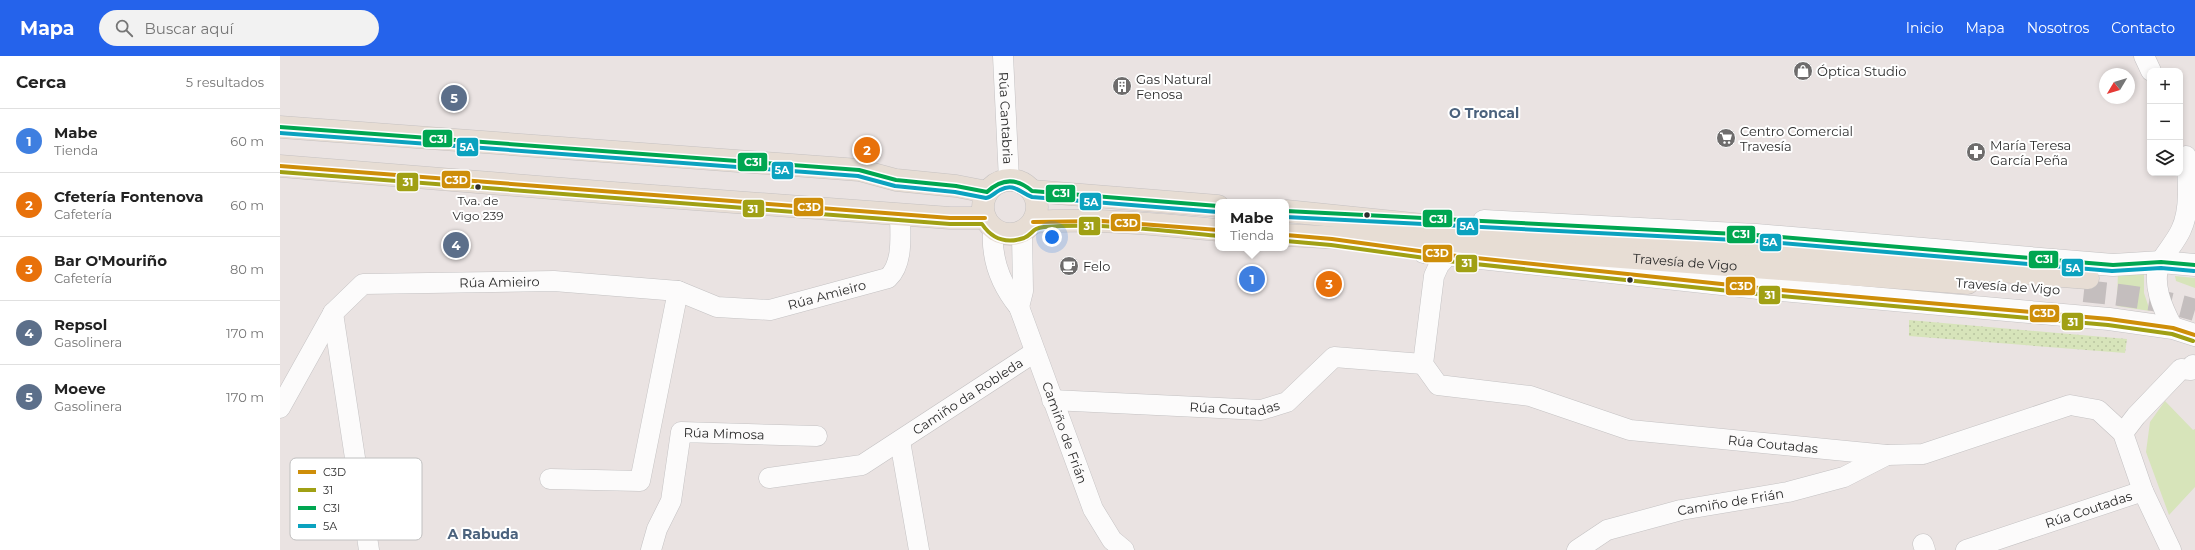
<!DOCTYPE html>
<html lang="es">
<head>
<meta charset="utf-8">
<style>
  body { margin:0; font-family:Montserrat,sans-serif; background:#f2f2f2; color:#222 }
  .controls { position:absolute; right:12px; top:12px; display:grid; overflow:hidden; border-radius:8px; box-shadow:0 2px 6px #0003 }
  .controls button { width:36px; height:36px; display:grid; place-items:center; padding:0; border:0; border-bottom:1px solid #e0e0e0; background:#fff; color:#222; font:20px sans-serif }
  .compass { position:absolute; left:1819px; top:12px; width:36px; height:36px; border-radius:50%; background:#fff; box-shadow:0 2px 6px #0003; rotate:232deg }
  .you { position:absolute; left:772px; top:181px; width:14px; height:14px; margin:-10px; border:3px solid #fff; border-radius:50%; background:#1a73e8; box-shadow:0 0 0 6px #1a73e833 }
  .badge { display:grid; place-items:center; width:26px; height:26px; border-radius:50%; background:#2563eb; color:#fff; font-size:13px; font-weight:700 }
  .pin { position:absolute; translate:-50% -50%; border:2px solid #fff; box-shadow:0 1px 4px #0006 }
  .popup { position:absolute; left:935px; top:143px; width:74px; height:52px; box-sizing:border-box; display:grid; place-content:center; border-radius:8px; background:#fff; filter:drop-shadow(0 1px 3px #0005); font-size:13px; white-space:nowrap; color:#767676 }
  .popup b { font-size:15px; color:#222 }
  .popup::after { content:''; position:absolute; left:50%; top:100%; margin-left:-8px; border:8px solid transparent; border-top-color:#fff }
  .list { margin:0; padding:0; list-style:none }
  h2 { display:flex; justify-content:space-between; align-items:center; height:52px; margin:0; padding:0 16px; font-size:17px }
  h2 small { font-size:13px; font-weight:400; color:#767676 }
  .list li { display:grid; grid-template-columns:26px 1fr auto; gap:12px; align-items:center; box-sizing:border-box; height:64px; padding:0 16px; border-top:1px solid #e0e0e0 }
  .list b { display:block; font-size:15px; white-space:nowrap }
  .list p { margin:0; font-size:13px; white-space:nowrap; color:#767676 }
  .list em { font-size:13px; font-style:normal; color:#767676 }
  .icon { flex:none; width:22px; height:22px; fill:none; stroke:currentColor; stroke-width:2; stroke-linecap:round; stroke-linejoin:round }
  .map { position:relative; flex:none; width:1915px; height:494px; overflow:hidden }
  header { display:flex; align-items:center; gap:24px; box-sizing:border-box; height:56px; padding:0 20px; background:#2563eb; color:#fff }
  header strong { font-size:19px }
  nav { display:flex; gap:22px; margin-inline-start:auto; font-size:14px }
  .search { width:280px; height:36px; background:#f2f2f2; display:flex; align-items:center; gap:10px; box-sizing:border-box; padding:0 14px; border-radius:22px; color:#767676; font-size:15px }
  main { display:flex }
  aside { flex:1; background:#fff }
  .map>svg:first-child { display:block }
  .grass { fill:url(#grass-dots) }
  .garden { fill:#d7e4ba }
  .lines { fill:none; stroke-linecap:round; stroke-linejoin:round }
  .primary-tunnel { stroke:#c4bebe; stroke-width:22; stroke-dasharray:22 11; stroke-linecap:butt }
  .minor-casing { stroke:#c4c2c3; stroke-width:21 }
  .secondary-casing { stroke:#c4c2c3; stroke-width:23 }
  .primary-casing { stroke:#c6c2c2; stroke-width:23 }
  .minor { stroke:#fcfbfb; stroke-width:20 }
  .secondary { stroke:#fcfbfb; stroke-width:22 }
  .primary { stroke:#e7ddd4; stroke-width:22 }
  .bus-1-casing { stroke:#fff; stroke-width:7 }
  .bus-2-casing { stroke:#fff; stroke-width:7 }
  .bus-3-casing { stroke:#fff; stroke-width:7 }
  .bus-4-casing { stroke:#fff; stroke-width:7 }
  .bus-1 { stroke:#ce8e09; stroke-width:4 }
  .bus-2 { stroke:#a0a014; stroke-width:4 }
  .bus-3 { stroke:#00a651; stroke-width:4 }
  .bus-4 { stroke:#0ba2bf; stroke-width:4 }
  .bus-dot { fill:#2c2c2c; stroke:#fff; stroke-width:1.5 }
  .labels { text-anchor:middle; dominant-baseline:central; stroke-width:4; stroke-linejoin:round; paint-order:stroke }
  .bus-label { font-size:12px; fill:#2c2c2c; stroke:#fff }
  .poi-label { font-size:13px; fill:#2c2c2c; stroke:#fff; text-anchor:start }
  .street-label { font-size:13px; fill:#2c2c2c; stroke:#fff }
  .neighbourhood-label { font-size:14px; font-weight:bold; fill:#4b627d; stroke:#fff }
  .key { fill:#fff; stroke:#c0c0c0; stroke-width:1 }
  .key-label { font-size:11px; fill:#2c2c2c }
  .line-badge { stroke:#fff; stroke-width:1.5 }
  .badge-label { font-size:11px; text-anchor:middle; font-weight:bold; fill:#fff }
</style>
</head>
<body>
<header>
<strong>Mapa</strong>
<div class="search"><svg class="icon" aria-label="search" viewBox="0 0 24 24"><circle cx="10" cy="10" r="6"/><path d="M15 15l6 6"/></svg>Buscar aquí</div>
<nav><a>Inicio</a><a>Mapa</a><a>Nosotros</a><a>Contacto</a></nav>
</header>
<main>
<aside>
<h2>Cerca<small>5 resultados</small></h2>
<ul class="list">
<li><span class="badge" style="background:#3f7fe0">1</span><div><b>Mabe</b><p>Tienda</p></div><em>60 m</em></li>
<li><span class="badge" style="background:#e8710a">2</span><div><b>Cfetería Fontenova</b><p>Cafetería</p></div><em>60 m</em></li>
<li><span class="badge" style="background:#e8710a">3</span><div><b>Bar O'Mouriño</b><p>Cafetería</p></div><em>80 m</em></li>
<li><span class="badge" style="background:#5c6f8a">4</span><div><b>Repsol</b><p>Gasolinera</p></div><em>170 m</em></li>
<li><span class="badge" style="background:#5c6f8a">5</span><div><b>Moeve</b><p>Gasolinera</p></div><em>170 m</em></li>
</ul>
</aside>
<div class="map">
<svg width="1915" height="494" viewBox="0 0 1915 494">
  <defs>
    <pattern id="grass-dots" width="8" height="8" patternUnits="userSpaceOnUse"><rect width="8" height="8" fill="#d7e4ba"/><path d="M2 2h.1M6 6h.1" fill="none" stroke="#b9c4a0" stroke-width="1.8" stroke-linecap="round"/></pattern>
  </defs>
  <rect width="100%" height="100%" fill="#eae3e2"/>
  <!-- grass -->
  <polygon class="grass" points="1629,264 1847,283 1845,297 1629,280"/>
  <!-- garden -->
  <g class="garden">
    <polygon points="1838,215 1864,216 1864,237 1870,255 1837,250"/>
    <polygon points="1895,220 1915,222 1915,232 1896,225"/>
    <polygon points="1885,345 1913,374 1915,373 1915,431 1889,459 1866,396 1870,366"/>
  </g>
  <g class="lines">
    <!-- primary-tunnel -->
    <path class="primary-tunnel" d="M1804 235C1842 239 1879 243 1915 254"/>
    <defs>
      <g id="minor">
        <path id="s1" d="M723 0 729 124"/>
        <polyline points="1864,0 1871,15"/>
        <path id="s2" d="M713 174C711 203 721 229 739 251L813 453 832 484 844 494"/>
        <path id="s3" d="M1168 199 1159 209 1154 220 1143 308 1158 329 1250 340 1350 374 1607 399 1643 398 1790 349 1818 354 1843 377 1863 435 1891 494"/>
        <polyline points="739,251 743,235 742,176"/>
        <polyline points="53,257 89,494"/>
        <path d="M1893 272C1883 253 1870 226 1881 205 1887 195 1896 185 1901 174 1911 153 1908 123 1906 100"/>
        <path id="s4" d="M772 344 981 354 1007 346 1054 301 1143 308"/>
        <path id="s5" d="M0 352 53 257 83 228 274 225 398 235 437 251 490 254 608 222C624 207 620 178 620 158"/>
        <polyline points="1843,377 1856,360 1901,313 1911,314 1913,309"/>
        <polyline points="620,385 639,494"/>
        <path id="s6" d="M489 422 582 409 755 296"/>
        <polyline points="270,423 360,425 398,235"/>
        <polyline points="1643,488 1645,494"/>
        <path id="s7" d="M371 494 377 473 391 445 401 376 537 380"/>
        <path id="s8" d="M1297 494 1327 474 1401 454 1508 436 1564 421 1607 399"/>
        <path id="s9" d="M1686 494 1863 435"/>
      </g>
      <g id="secondary">
        <polyline points="1204,165 1476,179 1833,209 1881,206 1915,209"/>
        <polyline points="1144,196 1479,232 1829,263 1893,272 1915,279"/>
      </g>
      <g id="primary">
        <polyline points="0,71 579,114 616,124 676,130 707,136"/>
        <polyline points="0,110 333,137 670,162 705,162"/>
        <circle cx="730" cy="151" r="27"/>
        <polyline points="752,135 938,150"/>
        <polyline points="1006,155 1192,174 1808,222"/>
        <path d="M753 166C815 162 876 168 938 174"/>
        <path id="s10" d="M1006 179 1154 187 1688 227"/>
      </g>
    </defs>
    <!-- minor casing -->
    <use href="#minor" class="minor-casing"/>
    <!-- secondary casing -->
    <use href="#secondary" class="secondary-casing"/>
    <!-- primary casing -->
    <use href="#primary" class="primary-casing"/>
    <!-- minor -->
    <use href="#minor" class="minor"/>
    <!-- secondary -->
    <use href="#secondary" class="secondary"/>
    <!-- primary -->
    <use href="#primary" class="primary"/>
    <defs>
      <g id="bus-1">
        <polyline points="0,110 670,162 705,162"/>
        <polyline points="753,166 822,165 938,174"/>
        <polyline points="1006,179 1052,183 1168,199 1479,232 1829,263 1893,272 1915,279"/>
      </g>
      <g id="bus-2">
        <path d="M0 116 670 168H702C712 183 726 188 744 182 753 178 752 172 764 171 822 167 879 174 937 180"/>
        <polyline points="1006,185 1051,189 1167,205 1478,238 1828,269 1892,278 1913,285"/>
      </g>
      <g id="bus-3">
        <path d="M0 71 579 114 616 124 676 130 707 136C722 122 737 122 752 135L938 150"/>
        <polyline points="1006,155 1476,179 1833,209 1881,206 1915,209"/>
      </g>
      <g id="bus-4">
        <path d="M0 77 578 120 615 130 675 136 706 142C712 141 715 136 720 134 734 126 740 137 752 141L938 156"/>
        <polyline points="1006,161 1476,185 1832,215 1881,212 1914,215"/>
      </g>
    </defs>
    <!-- bus-1 casing -->
    <use href="#bus-1" class="bus-1-casing"/>
    <!-- bus-2 casing -->
    <use href="#bus-2" class="bus-2-casing"/>
    <!-- bus-3 casing -->
    <use href="#bus-3" class="bus-3-casing"/>
    <!-- bus-4 casing -->
    <use href="#bus-4" class="bus-4-casing"/>
    <!-- bus-1 -->
    <use href="#bus-1" class="bus-1"/>
    <!-- bus-2 -->
    <use href="#bus-2" class="bus-2"/>
    <!-- bus-3 -->
    <use href="#bus-3" class="bus-3"/>
    <!-- bus-4 -->
    <use href="#bus-4" class="bus-4"/>
  </g>
  <!-- icons -->
  <defs>
    <symbol id="shop-disc" viewBox="-11 -11 22 22"><circle r="9.5" fill="#6e6c6c" stroke="#fff"/><path d="M-5-2.5h2.3a2.7 3.5 0 0 1 5.4 0H5L5.5 6h-11ZM-1.5-2.5h3a1.5 2.3 0 0 0-3 0Z" fill="#fff"/></symbol>
    <symbol id="building-disc" viewBox="-11 -11 22 22"><circle r="9.5" fill="#6e6c6c" stroke="#fff"/><path d="M-4-6H4V6H1V3H-1V6H-4ZM-2.5-4.3h1.7v1.8h-1.7ZM.8-4.3h1.7v1.8H.8ZM-2.5-1h1.7V.8h-1.7ZM.8-1h1.7V.8H.8Z" fill="#fff"/></symbol>
    <symbol id="supermarket-disc" viewBox="-11 -11 22 22"><circle r="9.5" fill="#6e6c6c" stroke="#fff"/><path d="M-6-5.5h2.5l.6 2H6L4.5 2H-2.5L-4.4-4H-6ZM-1.5 3.2a1.3 1.3 0 1 0 .1 0ZM3 3.2a1.3 1.3 0 1 0 .1 0Z" fill="#fff"/></symbol>
    <symbol id="pharmacy-disc" viewBox="-11 -11 22 22"><circle r="9.5" fill="#6e6c6c" stroke="#fff"/><path d="M-2-6h4v4h4v4h-4v4h-4v-4h-4v-4h4Z" fill="#fff"/></symbol>
    <symbol id="cafe-disc" viewBox="-11 -11 22 22"><circle r="9.5" fill="#6e6c6c" stroke="#fff"/><path d="M-5.5-4.5H6V0H3Q3 3.5 0 3.5H-2.5Q-5.5 3.5-5.5 0ZM3-3.2v2h1.7v-2ZM-6 4.5H4V6H-6Z" fill="#fff"/></symbol>
  </defs>
  <g fill-rule="evenodd">
    <use href="#shop-disc" x="1512" y="4" width="22" height="22"/>
    <use href="#building-disc" x="831" y="19" width="22" height="22"/>
    <use href="#supermarket-disc" x="1435" y="71" width="22" height="22"/>
    <use href="#pharmacy-disc" x="1685" y="85" width="22" height="22"/>
    <use href="#cafe-disc" x="778" y="199" width="22" height="22"/>
  </g>
  <!-- markers -->
  <g class="bus-dot">
    <circle cx="198" cy="131" r="3.5"/>
    <circle cx="1087" cy="159" r="3.5"/>
    <circle cx="1350" cy="224" r="3.5"/>
  </g>
  <g class="labels">
    <!-- bus labels -->
    <g class="bus-label">
      <text x="198" y="144">Tva. de<tspan x="198" dy="15">Vigo 239</tspan></text>
    </g>
    <!-- poi labels -->
    <g class="poi-label">
      <text x="1537" y="15">Óptica Studio</text>
      <text x="856" y="23">Gas Natural<tspan x="856" dy="15">Fenosa</tspan></text>
      <text x="1460" y="75">Centro Comercial<tspan x="1460" dy="15">Travesía</tspan></text>
      <text x="1710" y="89">María Teresa<tspan x="1710" dy="15">García Peña</tspan></text>
      <text x="803" y="210">Felo</text>
    </g>
    <!-- street labels -->
    <g class="street-label">
      <text stroke="none"><textPath href="#s1" startOffset="62">Rúa Cantabria</textPath></text>
      <text stroke="none"><textPath href="#s10" startOffset="400">Travesía de Vigo</textPath></text>
      <text stroke="none"><textPath href="#s5" startOffset="287">Rúa Amieiro</textPath></text>
      <text transform="translate(1728 230) rotate(4)">Travesía de Vigo</text>
      <text stroke="none"><textPath href="#s5" startOffset="620">Rúa Amieiro</textPath></text>
      <text stroke="none"><textPath href="#s6" startOffset="220">Camiño da Robleda</textPath></text>
      <text stroke="none"><textPath href="#s4" startOffset="183">Rúa Coutadas</textPath></text>
      <text stroke="none"><textPath href="#s2" startOffset="217">Camiño de Frián</textPath></text>
      <text stroke="none"><textPath href="#s7" startOffset="166">Rúa Mimosa</textPath></text>
      <text stroke="none"><textPath href="#s3" startOffset="482">Rúa Coutadas</textPath></text>
      <text stroke="none"><textPath href="#s8" startOffset="163">Camiño de Frián</textPath></text>
      <text stroke="none"><textPath href="#s9" startOffset="129">Rúa Coutadas</textPath></text>
    </g>
    <!-- neighbourhood labels -->
    <g class="neighbourhood-label">
      <text x="1204" y="57">O Troncal</text>
      <text x="203" y="478">A Rabuda</text>
    </g>
  </g>
  <!-- legend -->
  <rect x="10" y="402" width="132" height="82" rx="6" class="key"/>
  <rect x="18" y="414" width="18" height="4" fill="#ce8e09"/>
  <rect x="18" y="432" width="18" height="4" fill="#a0a014"/>
  <rect x="18" y="450" width="18" height="4" fill="#00a651"/>
  <rect x="18" y="468" width="18" height="4" fill="#0ba2bf"/>
  <g class="key-label">
    <text x="43" y="420">C3D</text>
    <text x="43" y="438">31</text>
    <text x="43" y="456">C3I</text>
    <text x="43" y="474">5A</text>
  </g>
  <g class="line-badge">
    <rect x="142" y="73" width="31" height="19" rx="4" fill="#00a651"/>
    <rect x="176" y="81" width="23" height="20" rx="4" fill="#0ba2bf"/>
    <rect x="457" y="96" width="31" height="20" rx="4" fill="#00a651"/>
    <rect x="491" y="105" width="23" height="19" rx="4" fill="#0ba2bf"/>
    <rect x="161" y="114" width="30" height="19" rx="4" fill="#ce8e09"/>
    <rect x="116" y="116" width="23" height="20" rx="4" fill="#a0a014"/>
    <rect x="765" y="128" width="31" height="19" rx="4" fill="#00a651"/>
    <rect x="799" y="136" width="23" height="19" rx="4" fill="#0ba2bf"/>
    <rect x="513" y="141" width="31" height="20" rx="4" fill="#ce8e09"/>
    <rect x="462" y="143" width="23" height="19" rx="4" fill="#a0a014"/>
    <rect x="1142" y="153" width="31" height="19" rx="4" fill="#00a651"/>
    <rect x="830" y="157" width="31" height="19" rx="4" fill="#ce8e09"/>
    <rect x="798" y="160" width="23" height="20" rx="4" fill="#a0a014"/>
    <rect x="1176" y="161" width="23" height="19" rx="4" fill="#0ba2bf"/>
    <rect x="1446" y="169" width="30" height="19" rx="4" fill="#00a651"/>
    <rect x="1479" y="177" width="23" height="19" rx="4" fill="#0ba2bf"/>
    <rect x="1142" y="188" width="31" height="19" rx="4" fill="#ce8e09"/>
    <rect x="1748" y="194" width="31" height="19" rx="4" fill="#00a651"/>
    <rect x="1175" y="198" width="23" height="19" rx="4" fill="#a0a014"/>
    <rect x="1781" y="202" width="23" height="19" rx="4" fill="#0ba2bf"/>
    <rect x="1445" y="220" width="31" height="20" rx="4" fill="#ce8e09"/>
    <rect x="1478" y="229" width="23" height="20" rx="4" fill="#a0a014"/>
    <rect x="1749" y="248" width="31" height="19" rx="4" fill="#ce8e09"/>
    <rect x="1781" y="256" width="23" height="19" rx="4" fill="#a0a014"/>
  </g>
  <g class="badge-label">
    <text x="158" y="87">C3I</text>
    <text x="187" y="95">5A</text>
    <text x="473" y="110">C3I</text>
    <text x="502" y="118">5A</text>
    <text x="176" y="128">C3D</text>
    <text x="128" y="130">31</text>
    <text x="781" y="141">C3I</text>
    <text x="811" y="150">5A</text>
    <text x="529" y="155">C3D</text>
    <text x="473" y="157">31</text>
    <text x="1158" y="167">C3I</text>
    <text x="846" y="171">C3D</text>
    <text x="809" y="174">31</text>
    <text x="1187" y="174">5A</text>
    <text x="1461" y="182">C3I</text>
    <text x="1490" y="190">5A</text>
    <text x="1157" y="201">C3D</text>
    <text x="1764" y="207">C3I</text>
    <text x="1187" y="211">31</text>
    <text x="1793" y="216">5A</text>
    <text x="1461" y="234">C3D</text>
    <text x="1490" y="243">31</text>
    <text x="1764" y="261">C3D</text>
    <text x="1793" y="270">31</text>
  </g>
</svg>
<div class="controls">
<button>+</button>
<button>−</button>
<button><svg class="icon" aria-label="layers" viewBox="0 0 24 24"><path d="M12 4l9 5-9 5-9-5zM3 14l9 5 9-5"/></svg></button>
</div>
<svg class="compass" viewBox="-18 -18 36 36"><path d="M0-13l5 13h-10z" fill="#e53935"/><path d="M0 13l5-13h-10z" fill="#767676"/></svg>
<div class="you"></div>
<div class="pin badge" style="left:972px;top:223px;background:#3f7fe0">1</div>
<div class="popup"><b>Mabe</b>Tienda</div>
<div class="pin badge" style="left:587px;top:94px;background:#e8710a">2</div>
<div class="pin badge" style="left:1049px;top:228px;background:#e8710a">3</div>
<div class="pin badge" style="left:176px;top:189px;background:#5c6f8a">4</div>
<div class="pin badge" style="left:174px;top:42px;background:#5c6f8a">5</div>
</div>
</main>
</body>
</html>
